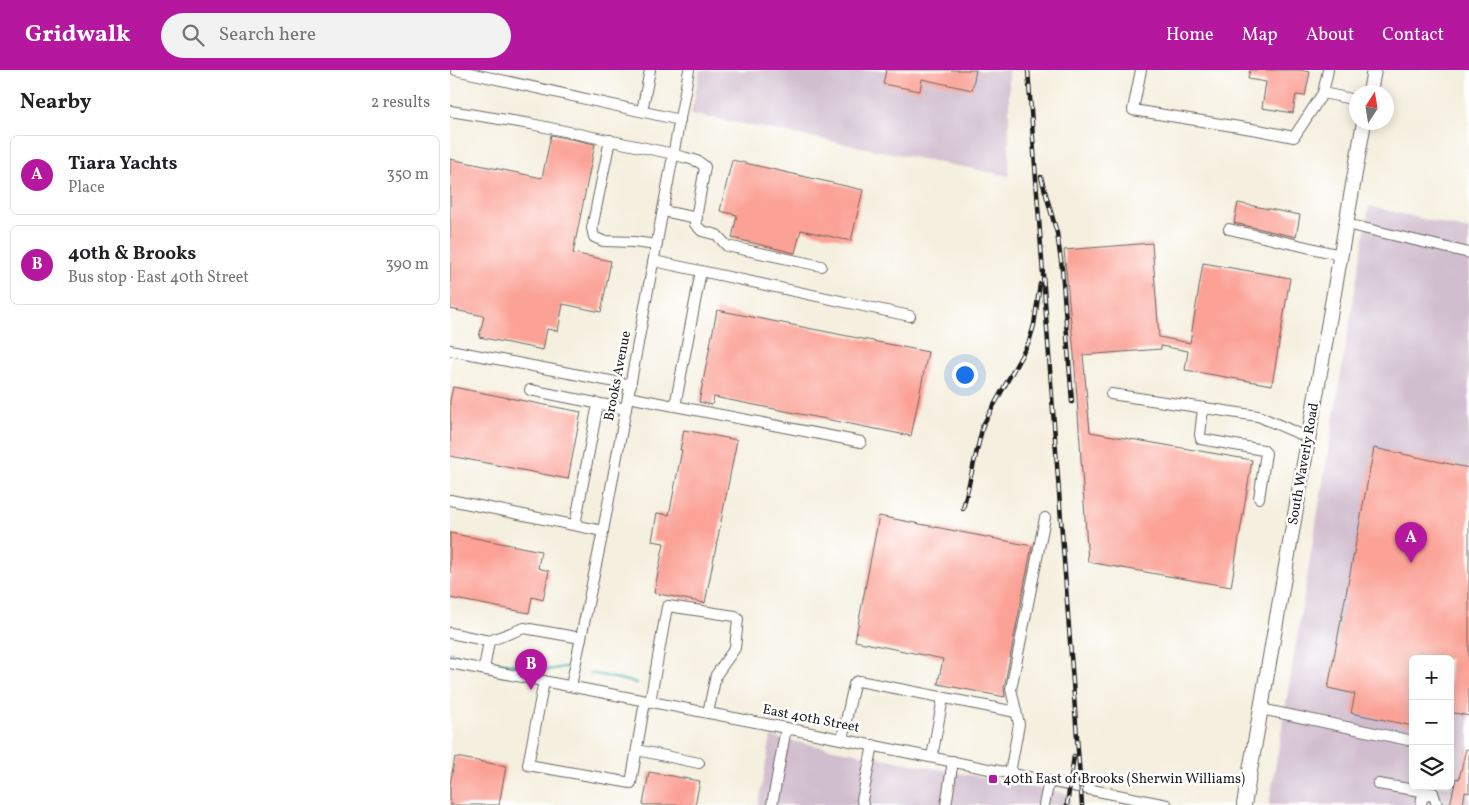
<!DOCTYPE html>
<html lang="en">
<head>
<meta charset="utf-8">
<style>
  body { margin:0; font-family:Vollkorn,serif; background:#f2f2f2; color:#202124 }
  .controls { position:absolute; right:15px; bottom:15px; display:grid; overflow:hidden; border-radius:8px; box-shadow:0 2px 12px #0003 }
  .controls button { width:45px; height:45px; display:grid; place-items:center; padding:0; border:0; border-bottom:1px solid #e0e0e0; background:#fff; color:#202124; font:25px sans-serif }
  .compass { position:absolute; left:899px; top:15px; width:45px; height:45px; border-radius:50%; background:#fff; box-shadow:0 2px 12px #0003; rotate:12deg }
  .you { position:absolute; left:514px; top:304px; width:18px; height:18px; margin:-12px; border:4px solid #fff; border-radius:50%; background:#1a73e8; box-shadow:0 0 0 8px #1a73e833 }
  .badge { display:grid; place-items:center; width:32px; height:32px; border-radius:50%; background:#b5179e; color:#fff; font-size:16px; font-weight:700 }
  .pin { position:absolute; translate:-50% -41px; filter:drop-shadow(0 1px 2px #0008) }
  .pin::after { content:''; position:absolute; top:26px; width:18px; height:15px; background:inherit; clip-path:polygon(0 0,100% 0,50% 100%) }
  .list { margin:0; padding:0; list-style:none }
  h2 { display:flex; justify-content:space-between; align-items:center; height:65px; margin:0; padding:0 20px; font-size:21px }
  h2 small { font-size:16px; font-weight:400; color:#757577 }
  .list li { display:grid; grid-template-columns:32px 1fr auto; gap:15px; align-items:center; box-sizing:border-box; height:80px; margin:0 10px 10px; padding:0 10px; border:1px solid #e0e0e0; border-radius:8px }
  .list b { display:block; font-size:19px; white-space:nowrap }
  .list p { margin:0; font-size:16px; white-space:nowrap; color:#757577 }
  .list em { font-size:16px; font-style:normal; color:#757577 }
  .icon { flex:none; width:28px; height:28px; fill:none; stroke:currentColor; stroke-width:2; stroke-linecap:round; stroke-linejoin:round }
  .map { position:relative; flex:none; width:1019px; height:735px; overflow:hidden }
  header { display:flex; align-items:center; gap:30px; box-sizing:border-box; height:70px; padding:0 25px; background:#b5179e; color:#fff }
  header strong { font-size:24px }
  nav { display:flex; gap:28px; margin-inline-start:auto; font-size:18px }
  .search { width:350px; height:45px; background:#f2f2f2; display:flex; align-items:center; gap:12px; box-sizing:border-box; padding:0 18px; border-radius:28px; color:#757577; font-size:19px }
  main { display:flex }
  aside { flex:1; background:#fff }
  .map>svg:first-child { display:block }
  .industrial { fill:#d0bdce; fill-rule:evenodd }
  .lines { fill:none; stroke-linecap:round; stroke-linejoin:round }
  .stream { stroke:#41b1b8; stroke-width:2.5 }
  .building { fill:#fba195 }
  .minor-casing { stroke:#686660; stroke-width:12 }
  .major-casing { stroke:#686660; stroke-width:16 }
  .minor { stroke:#fff; stroke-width:10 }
  .major { stroke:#fff; stroke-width:14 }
  .rail-casing { stroke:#1c1c1c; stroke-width:4.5 }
  .rail { stroke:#fff; stroke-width:2.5; stroke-dasharray:8; stroke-linecap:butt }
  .poi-dot { fill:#b5179e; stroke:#fff; stroke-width:2 }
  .labels { text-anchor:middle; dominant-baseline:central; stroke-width:5; stroke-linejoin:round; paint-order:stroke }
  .street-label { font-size:14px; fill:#1c1c1c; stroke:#fff }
  .poi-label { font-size:14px; fill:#1c1c1c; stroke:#fff; text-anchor:start }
</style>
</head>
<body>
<header>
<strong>Gridwalk</strong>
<div class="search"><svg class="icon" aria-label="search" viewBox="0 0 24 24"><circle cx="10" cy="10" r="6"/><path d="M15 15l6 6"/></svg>Search here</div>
<nav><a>Home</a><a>Map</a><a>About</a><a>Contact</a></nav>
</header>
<main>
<aside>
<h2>Nearby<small>2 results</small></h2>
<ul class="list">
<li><span class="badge">A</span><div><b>Tiara Yachts</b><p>Place</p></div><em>350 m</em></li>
<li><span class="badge">B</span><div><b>40th &amp; Brooks</b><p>Bus stop · East 40th Street</p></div><em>390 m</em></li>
</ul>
</aside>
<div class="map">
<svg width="1019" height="735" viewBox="0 0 1019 735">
  <rect width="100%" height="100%" fill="#fff"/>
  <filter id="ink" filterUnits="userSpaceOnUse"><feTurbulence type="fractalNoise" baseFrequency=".02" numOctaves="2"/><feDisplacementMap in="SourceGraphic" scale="10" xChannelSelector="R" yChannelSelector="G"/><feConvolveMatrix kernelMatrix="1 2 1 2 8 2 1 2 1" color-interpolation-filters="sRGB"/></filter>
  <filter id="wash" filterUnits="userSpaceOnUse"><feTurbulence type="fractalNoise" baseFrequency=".0096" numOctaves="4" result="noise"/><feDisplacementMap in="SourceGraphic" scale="20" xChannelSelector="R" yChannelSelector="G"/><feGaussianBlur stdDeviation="1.12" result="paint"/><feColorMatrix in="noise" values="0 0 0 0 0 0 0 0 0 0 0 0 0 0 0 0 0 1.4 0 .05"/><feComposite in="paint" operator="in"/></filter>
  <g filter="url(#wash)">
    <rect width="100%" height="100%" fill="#f4efde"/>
    <!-- industrial -->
    <g class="industrial">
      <polygon points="250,0 559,0 559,106 241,44"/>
      <path d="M919 136 1019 160V735H819ZM963 589H1000V716H963Z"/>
      <polygon points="321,667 619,724 620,735 308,735"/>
    </g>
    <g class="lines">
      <!-- stream -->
      <g class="stream">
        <polyline points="0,583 25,589"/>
        <polyline points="41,591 97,600 115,597"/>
        <polyline points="141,603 187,613"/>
      </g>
    </g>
    <g id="blocks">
      <!-- building -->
      <g class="building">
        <polygon points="436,0 526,0 522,20 472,9 470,21 433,14"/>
        <polygon points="800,0 849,0 860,2 855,26 846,25 843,43 812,38 816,12 798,9"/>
        <polygon points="101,65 145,74 123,183 161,191 151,242 113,234 108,261 97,259 93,280 29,267 34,246 0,239 0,89 92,108"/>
        <polygon points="282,90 413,120 401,171 351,160 345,183 282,168 287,145 270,141"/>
        <polygon points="788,133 850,145 846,167 784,153"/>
        <polygon points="702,173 709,267 740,273 753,193 840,208 822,315 735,300 738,281 711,276 711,279 633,285 640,362 802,390 781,517 638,492 624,284 614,180"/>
        <polygon points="267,240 478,282 461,366 264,327 262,335 249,332"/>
        <polygon points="3,317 131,342 118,409 0,386 0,330"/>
        <polygon points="234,360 287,370 255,533 204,523 214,473 202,471 207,443 219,445 232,380 230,380"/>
        <polygon points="924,378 1019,398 1019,646 1000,642 1000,589 963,589 963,656 901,643 905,624 878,618"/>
        <polygon points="429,446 582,476 554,618 555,627 488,614 493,589 405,571"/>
        <polygon points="0,463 91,481 88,498 99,501 93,530 82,527 79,543 0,528"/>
        <polygon points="1016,679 1019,679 1019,723 1015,722 1013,735 1000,735 1006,708 1009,709"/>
        <polygon points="5,687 56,696 49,735 0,735 0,714"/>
        <polygon points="199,702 250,711 245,735 193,735"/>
      </g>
    </g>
  </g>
  <g filter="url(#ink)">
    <use href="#blocks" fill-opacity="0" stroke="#686660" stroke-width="1"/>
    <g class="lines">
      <defs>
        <g id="minor">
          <polyline points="6,0 230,50"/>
          <polyline points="691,0 683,40 808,60 844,67 873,23"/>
          <polyline points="878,0 873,23 906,30"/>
          <path d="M0 41 81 54 224 84C234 89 248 88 255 97L245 154 252 161 267 165 277 176 371 196"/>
          <polyline points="192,41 200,0"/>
          <polyline points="160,70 142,158 144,167 153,171 184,172 207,175"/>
          <polyline points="213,141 247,148"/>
          <polyline points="896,154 1019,183"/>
          <polyline points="779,159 891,185"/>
          <polyline points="204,191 460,246"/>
          <polyline points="0,280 181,315"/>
          <polyline points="80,320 176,339"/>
          <polyline points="661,324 808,346 859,368"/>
          <polyline points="178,327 411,372"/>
          <polyline points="225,336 251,201"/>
          <polyline points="753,338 750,365 751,369 813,380 816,383 809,428"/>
          <polyline points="0,430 153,461"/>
          <polyline points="125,455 148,334"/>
          <polyline points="0,563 39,571 34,599"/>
          <polyline points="39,571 74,558 131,568"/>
          <polyline points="0,593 336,658 717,735"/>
          <polyline points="94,611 78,695 181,713 195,631"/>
          <polyline points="121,616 153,461 239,0"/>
          <polyline points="200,632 217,537 218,536 285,546 288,549 285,578 266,605 258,643"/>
          <polyline points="811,639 963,671"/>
          <polyline points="392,669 404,614 406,612 409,611 566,642"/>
          <polyline points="187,680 249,693"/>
          <polyline points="482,687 493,628"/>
          <polyline points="560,703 569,654 561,619 595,448"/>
          <polyline points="928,714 983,723"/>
          <polyline points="322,735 336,658"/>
          <polyline points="413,735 412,730 423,675"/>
          <polyline points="496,735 503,691"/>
          <polyline points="594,735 599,711"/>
          <polyline points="971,735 972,728 983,723 987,735"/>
        </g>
        <g id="major">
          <polyline points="920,22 924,0"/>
          <polyline points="794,735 914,52"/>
        </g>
      </defs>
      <!-- minor casing -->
      <use href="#minor" class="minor-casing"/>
      <!-- major casing -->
      <use href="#major" class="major-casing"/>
      <!-- minor -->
      <use href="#minor" class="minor"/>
      <!-- major -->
      <use href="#major" class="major"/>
      <defs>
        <g id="rail">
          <polyline points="578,0 632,735"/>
          <polyline points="591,107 607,163 612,198 622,332"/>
          <polyline points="513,439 533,355 579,272 584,255 590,214"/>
          <polyline points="617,735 624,686"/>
        </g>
      </defs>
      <!-- rail casing -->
      <use href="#rail" class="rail-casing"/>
      <!-- rail -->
      <use href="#rail" class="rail"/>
    </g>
  </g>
  <!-- markers -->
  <rect class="poi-dot" x="538" y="704" width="10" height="10" rx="2.5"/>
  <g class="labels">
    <!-- street labels -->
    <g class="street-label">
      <text transform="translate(168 306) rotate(-79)">Brooks Avenue</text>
      <text transform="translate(854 394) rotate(-80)">South Waverly Road</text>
      <text transform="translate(361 649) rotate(11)">East 40th Street</text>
    </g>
    <!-- poi labels -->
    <g class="poi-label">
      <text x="553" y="709">40th East of Brooks (Sherwin Williams)</text>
    </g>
  </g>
</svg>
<div class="controls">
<button>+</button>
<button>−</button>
<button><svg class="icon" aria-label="layers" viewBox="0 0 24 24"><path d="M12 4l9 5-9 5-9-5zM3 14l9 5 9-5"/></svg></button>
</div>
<svg class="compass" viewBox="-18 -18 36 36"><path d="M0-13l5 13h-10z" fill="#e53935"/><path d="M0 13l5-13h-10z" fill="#757577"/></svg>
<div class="you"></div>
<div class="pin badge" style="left:961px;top:493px">A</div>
<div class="pin badge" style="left:81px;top:620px">B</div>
</div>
</main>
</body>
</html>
